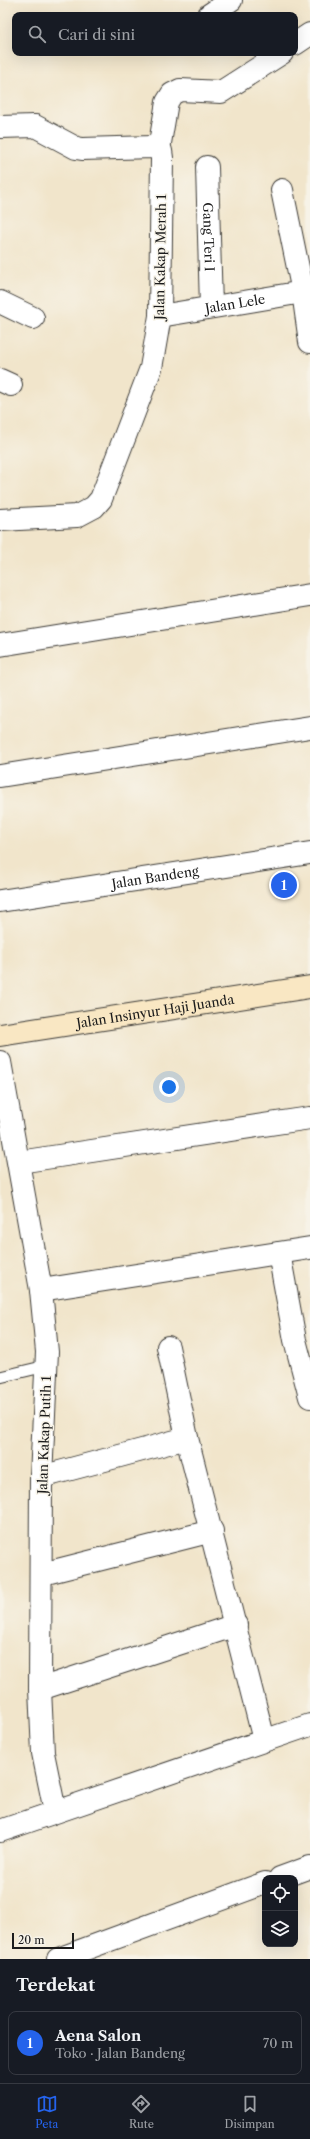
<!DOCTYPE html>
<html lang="id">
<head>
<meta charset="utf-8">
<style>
  body { margin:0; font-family:"Libre Caslon Text",serif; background:#242831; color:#f1f3f6 }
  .controls { position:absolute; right:12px; bottom:12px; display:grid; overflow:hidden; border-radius:8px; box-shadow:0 4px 16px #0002 }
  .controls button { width:36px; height:36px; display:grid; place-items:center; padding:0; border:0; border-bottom:1px solid #363941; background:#171b24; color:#f1f3f6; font:20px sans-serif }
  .scale { position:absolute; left:12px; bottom:10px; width:62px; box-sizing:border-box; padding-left:4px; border:2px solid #1c1c1c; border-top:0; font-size:11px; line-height:14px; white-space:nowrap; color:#1c1c1c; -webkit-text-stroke:3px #f7f3e8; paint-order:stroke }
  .you { position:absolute; left:169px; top:1087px; width:14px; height:14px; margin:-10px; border:3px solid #fff; border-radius:50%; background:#1a73e8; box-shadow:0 0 0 6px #1a73e833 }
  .badge { display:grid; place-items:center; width:26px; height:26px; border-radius:50%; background:#2563eb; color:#fff; font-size:13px; font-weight:700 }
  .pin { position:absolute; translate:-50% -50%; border:2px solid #fff; box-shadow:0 1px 4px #0006 }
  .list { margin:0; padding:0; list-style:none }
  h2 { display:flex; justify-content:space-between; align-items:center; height:52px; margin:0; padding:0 16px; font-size:17px }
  h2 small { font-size:13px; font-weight:400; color:#9ea1a6 }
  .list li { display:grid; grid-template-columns:26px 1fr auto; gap:12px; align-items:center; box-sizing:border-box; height:64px; margin:0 8px 8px; padding:0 8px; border:1px solid #363941; border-radius:8px }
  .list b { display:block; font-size:15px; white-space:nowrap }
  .list p { margin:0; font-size:13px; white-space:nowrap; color:#9ea1a6 }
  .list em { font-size:13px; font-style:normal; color:#9ea1a6 }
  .icon { flex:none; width:22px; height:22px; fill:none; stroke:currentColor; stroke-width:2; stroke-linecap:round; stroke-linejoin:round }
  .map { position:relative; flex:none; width:310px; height:1959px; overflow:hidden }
  .search { position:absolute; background:#171b24; box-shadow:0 4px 16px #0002; left:12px; right:12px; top:12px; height:44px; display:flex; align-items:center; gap:10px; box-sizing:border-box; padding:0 14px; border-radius:8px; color:#9ea1a6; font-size:15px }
  .sheet { height:124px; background:#171b24 }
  nav { display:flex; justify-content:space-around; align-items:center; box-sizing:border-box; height:56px; border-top:1px solid #363941; background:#171b24; font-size:11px; color:#9ea1a6 }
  nav a { display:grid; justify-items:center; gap:2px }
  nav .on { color:#2563eb }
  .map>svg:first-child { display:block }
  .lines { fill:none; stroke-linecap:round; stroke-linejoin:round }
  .lane-casing { stroke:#3c3a36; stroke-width:13 }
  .street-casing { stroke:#3c3a36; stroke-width:24 }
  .secondary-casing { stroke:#3c3a36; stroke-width:24 }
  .lane { stroke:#fff; stroke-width:11 }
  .street { stroke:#fff; stroke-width:22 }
  .secondary { stroke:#f9e7c3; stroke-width:22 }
  .labels { text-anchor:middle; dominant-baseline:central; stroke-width:3; stroke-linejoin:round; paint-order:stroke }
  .street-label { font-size:13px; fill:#1c1c1c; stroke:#f7f3e8 }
</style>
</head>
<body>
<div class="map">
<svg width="310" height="1959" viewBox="0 0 310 1959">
  <rect width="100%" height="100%" fill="#f7f3e8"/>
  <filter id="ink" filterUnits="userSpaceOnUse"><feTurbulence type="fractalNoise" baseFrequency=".025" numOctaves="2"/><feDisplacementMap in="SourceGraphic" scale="8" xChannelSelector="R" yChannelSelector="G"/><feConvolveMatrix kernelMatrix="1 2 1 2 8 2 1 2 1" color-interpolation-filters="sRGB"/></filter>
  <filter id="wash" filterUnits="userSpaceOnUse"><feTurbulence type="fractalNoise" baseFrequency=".012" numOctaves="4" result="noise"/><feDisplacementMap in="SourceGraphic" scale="16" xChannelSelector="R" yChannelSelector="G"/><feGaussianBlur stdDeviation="0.9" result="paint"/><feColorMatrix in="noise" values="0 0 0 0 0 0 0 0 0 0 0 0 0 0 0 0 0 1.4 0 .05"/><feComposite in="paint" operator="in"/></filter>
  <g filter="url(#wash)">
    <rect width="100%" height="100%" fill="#f1e5cb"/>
  </g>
  <g filter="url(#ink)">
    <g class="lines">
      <defs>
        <polyline id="lane" points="0,1377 46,1366"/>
        <g id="street">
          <polyline points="209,15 231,0"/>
          <polyline points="295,44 310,34"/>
          <polyline points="0,127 35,126 76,148 82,149 153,147 161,151 162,158 160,316 151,368 101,499 94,507 77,516 0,520"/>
          <polyline points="159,149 167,102 172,94 180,90 221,92 282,53"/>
          <path id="s1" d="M207 167 211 307"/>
          <polyline points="282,190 303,292 310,342"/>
          <polyline points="0,302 33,318"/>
          <path id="s2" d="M160 316 303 292 310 289"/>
          <polyline points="0,380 11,385"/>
          <polyline points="0,645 310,595"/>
          <polyline points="0,776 310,727"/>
          <path id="s3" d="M0 901 310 853"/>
          <polyline points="0,1062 41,1290 47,1352 41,1477 40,1689 43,1753 55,1811"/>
          <polyline points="19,1162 310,1118"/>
          <polyline points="279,1253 295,1340 310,1397"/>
          <polyline points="41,1290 310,1248"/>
          <polyline points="168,1347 187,1438 264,1740"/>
          <polyline points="41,1477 187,1438"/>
          <polyline points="42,1574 212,1531"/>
          <polyline points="40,1689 236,1625"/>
          <polyline points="0,1831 310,1725"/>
          <polyline points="280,1878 310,1867"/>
          <polyline points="58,1959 265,1883"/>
        </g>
        <g id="secondary">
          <path id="s4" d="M0 1035 310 987"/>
        </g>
      </defs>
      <!-- lane casing -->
      <use href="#lane" class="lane-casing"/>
      <!-- street casing -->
      <use href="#street" class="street-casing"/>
      <!-- secondary casing -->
      <use href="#secondary" class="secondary-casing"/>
      <!-- lane -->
      <use href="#lane" class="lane"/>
      <!-- street -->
      <use href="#street" class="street"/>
      <!-- secondary -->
      <use href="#secondary" class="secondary"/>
    </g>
  </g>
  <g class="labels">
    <!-- street labels -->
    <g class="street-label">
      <text stroke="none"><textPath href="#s1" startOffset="70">Gang Teri I</textPath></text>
      <text transform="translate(160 257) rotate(-89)">Jalan Kakap Merah 1</text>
      <text stroke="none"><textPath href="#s2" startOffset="76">Jalan Lele</textPath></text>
      <text stroke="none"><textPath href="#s3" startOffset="157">Jalan Bandeng</textPath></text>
      <text stroke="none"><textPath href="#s4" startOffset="157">Jalan Insinyur Haji Juanda</textPath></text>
      <text transform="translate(44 1435) rotate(-88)">Jalan Kakap Putih 1</text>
    </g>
  </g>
</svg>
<div class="controls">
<button><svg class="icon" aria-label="locate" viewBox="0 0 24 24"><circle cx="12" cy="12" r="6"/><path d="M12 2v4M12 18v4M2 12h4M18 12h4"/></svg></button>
<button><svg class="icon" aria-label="layers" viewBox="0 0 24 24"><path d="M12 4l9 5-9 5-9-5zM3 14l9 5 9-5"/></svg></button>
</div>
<div class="scale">20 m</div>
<div class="you"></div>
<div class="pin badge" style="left:284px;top:885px">1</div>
<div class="search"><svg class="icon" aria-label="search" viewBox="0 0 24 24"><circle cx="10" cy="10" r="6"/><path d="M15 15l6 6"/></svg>Cari di sini</div>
</div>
<section class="sheet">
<h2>Terdekat<small></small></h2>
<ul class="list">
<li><span class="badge">1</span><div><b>Aena Salon</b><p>Toko · Jalan Bandeng</p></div><em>70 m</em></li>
</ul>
</section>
<nav>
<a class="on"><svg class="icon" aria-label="map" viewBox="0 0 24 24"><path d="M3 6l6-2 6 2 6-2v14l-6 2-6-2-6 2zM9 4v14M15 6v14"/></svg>Peta</a>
<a><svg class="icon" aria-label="directions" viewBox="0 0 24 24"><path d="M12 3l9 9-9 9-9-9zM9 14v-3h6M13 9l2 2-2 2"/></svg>Rute</a>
<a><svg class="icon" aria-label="saved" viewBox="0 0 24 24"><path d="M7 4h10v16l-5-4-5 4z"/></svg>Disimpan</a>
</nav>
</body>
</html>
